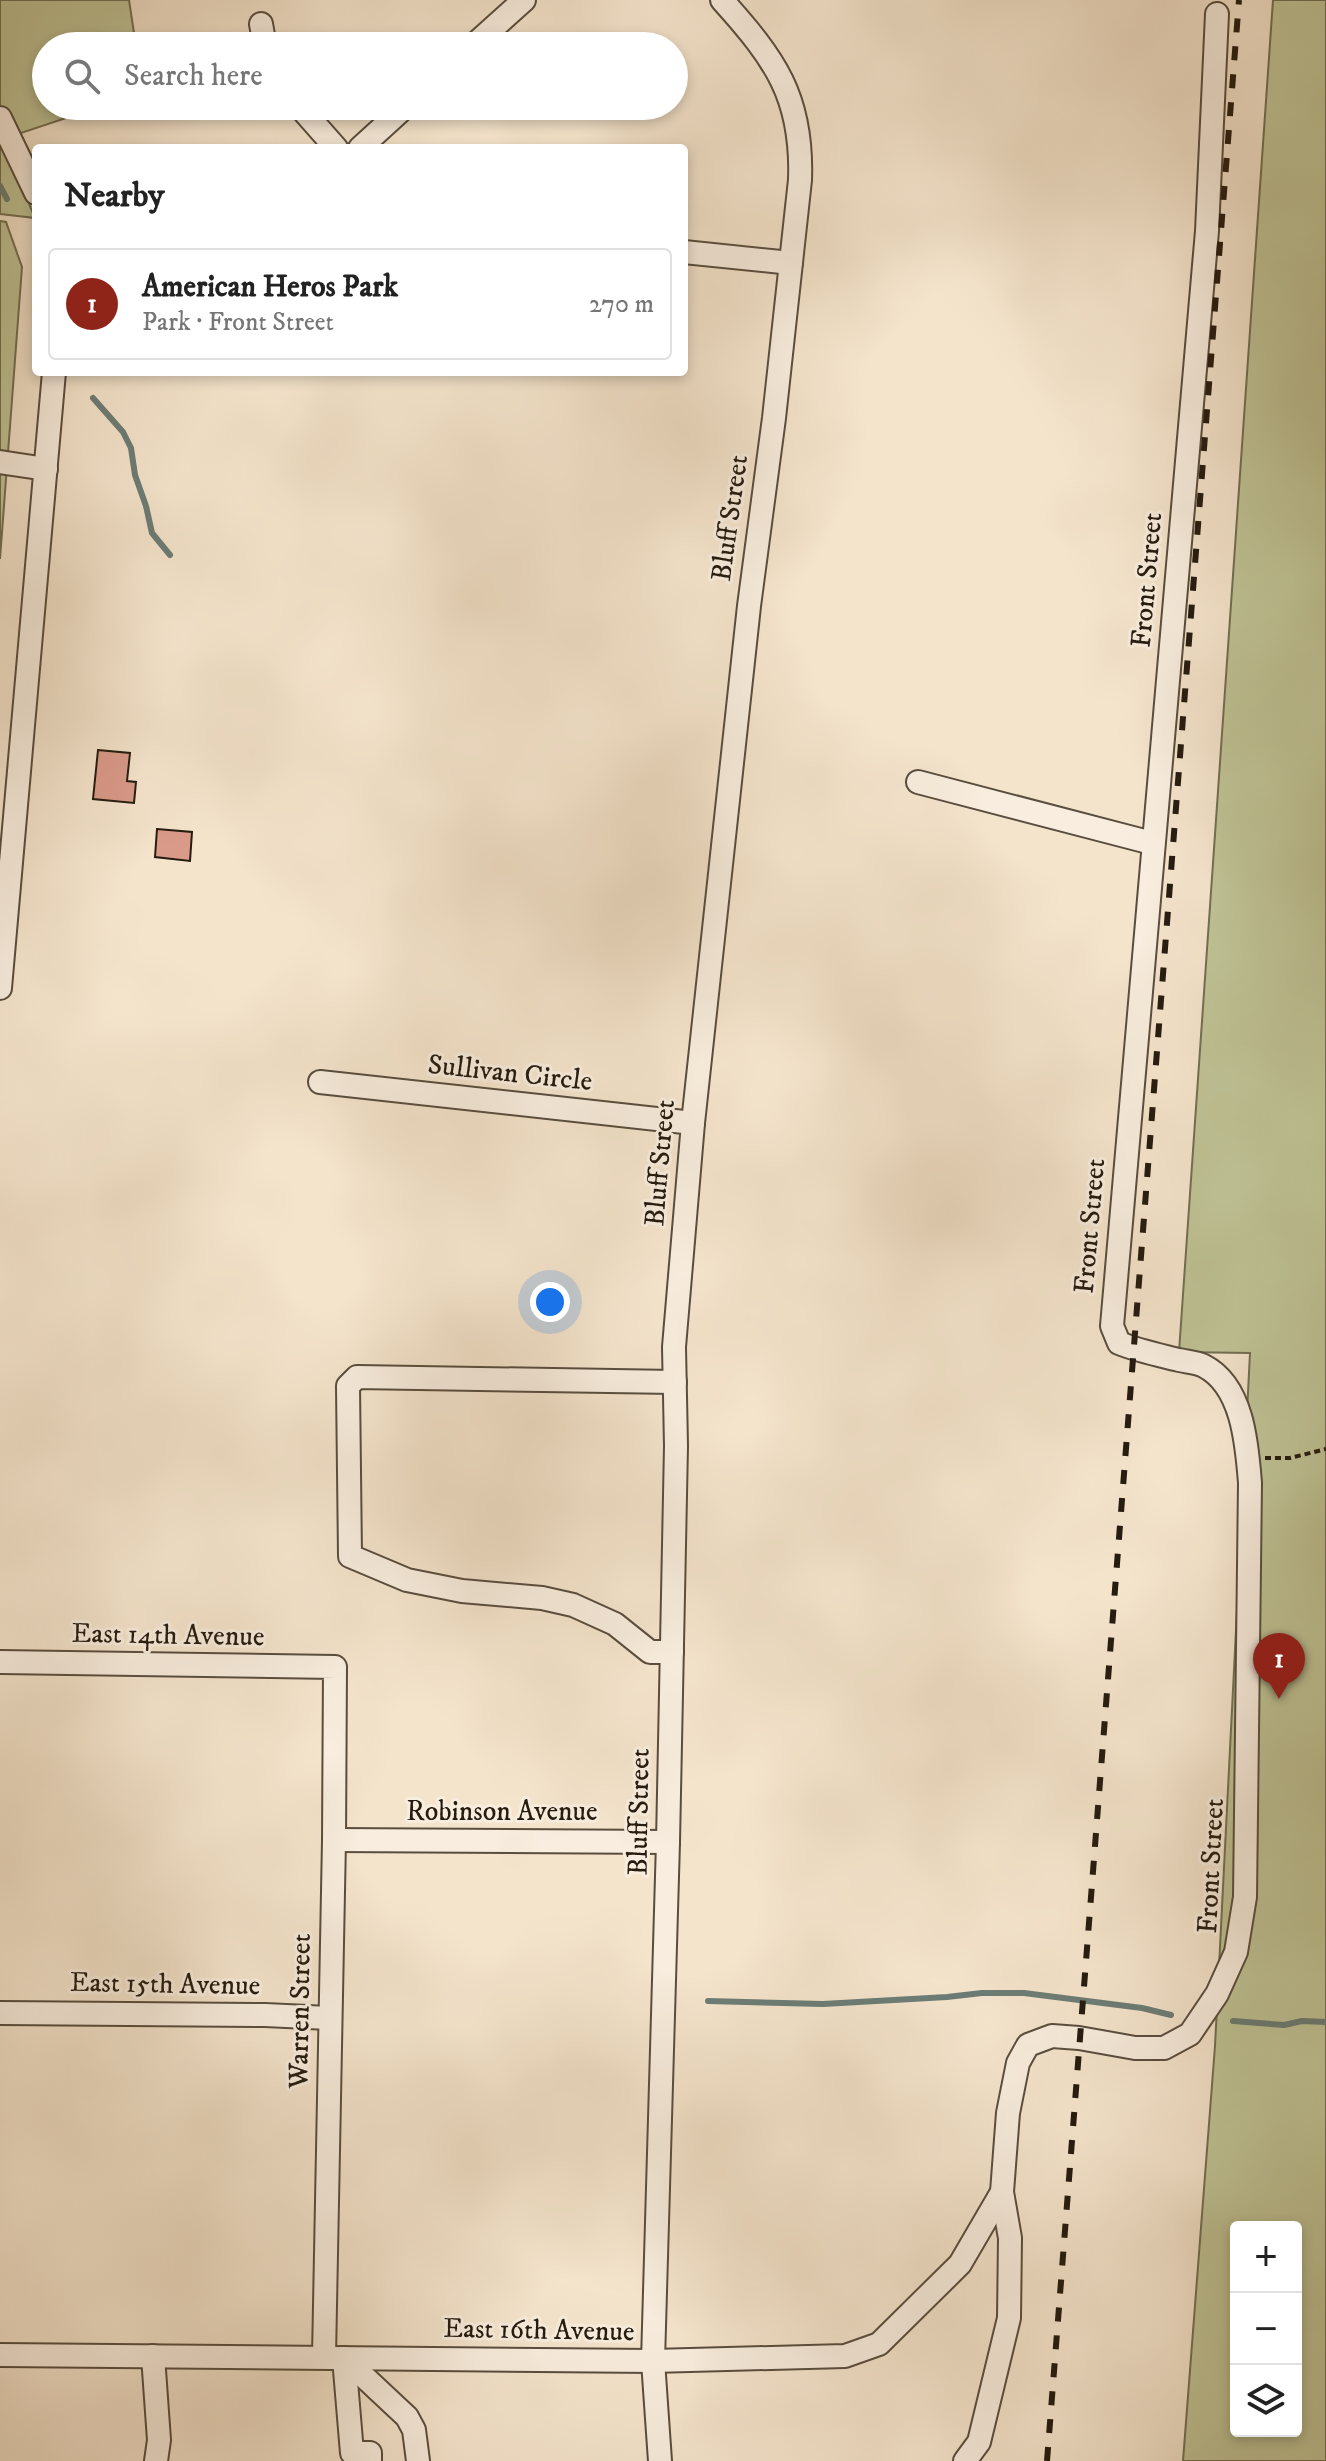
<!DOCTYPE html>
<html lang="en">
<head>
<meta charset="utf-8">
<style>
  body { margin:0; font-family:"IM FELL DW Pica",serif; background:#f2f2f2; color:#222 }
  .controls { position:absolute; right:24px; bottom:24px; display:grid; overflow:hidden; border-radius:8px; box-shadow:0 4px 12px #0003 }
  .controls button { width:72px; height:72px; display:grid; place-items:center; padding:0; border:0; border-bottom:2px solid #e0e0e0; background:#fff; color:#222; font:40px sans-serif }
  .you { position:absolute; left:550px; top:1302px; width:28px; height:28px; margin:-20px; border:6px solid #fff; border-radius:50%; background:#1a73e8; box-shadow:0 0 0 12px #1a73e833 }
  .badge { display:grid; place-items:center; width:52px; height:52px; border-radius:50%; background:#8f2418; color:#fff; font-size:26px; font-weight:700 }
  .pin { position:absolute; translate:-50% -66px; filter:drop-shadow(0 2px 4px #0008) }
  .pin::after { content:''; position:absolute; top:42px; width:28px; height:24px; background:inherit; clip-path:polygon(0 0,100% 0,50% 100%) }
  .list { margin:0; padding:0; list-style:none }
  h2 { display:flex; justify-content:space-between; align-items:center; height:104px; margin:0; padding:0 32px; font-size:34px }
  h2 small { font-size:26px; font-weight:400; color:#767676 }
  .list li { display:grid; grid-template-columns:52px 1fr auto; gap:24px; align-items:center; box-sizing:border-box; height:112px; margin:0 16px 16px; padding:0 16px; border:2px solid #e0e0e0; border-radius:8px }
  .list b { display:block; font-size:30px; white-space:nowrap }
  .list p { margin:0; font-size:26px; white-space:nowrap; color:#767676 }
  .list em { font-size:26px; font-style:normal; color:#767676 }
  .icon { flex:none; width:44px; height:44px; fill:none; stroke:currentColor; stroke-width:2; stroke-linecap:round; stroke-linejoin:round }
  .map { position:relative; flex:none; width:1326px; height:2461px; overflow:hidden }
  .search { position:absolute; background:#fff; box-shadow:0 4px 12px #0003; left:32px; top:32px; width:656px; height:88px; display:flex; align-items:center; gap:20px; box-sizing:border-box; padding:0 28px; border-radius:44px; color:#767676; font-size:30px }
  .panel { position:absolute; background:#fff; box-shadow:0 4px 12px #0003; left:32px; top:144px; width:656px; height:232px; border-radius:8px }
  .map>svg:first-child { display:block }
  .green { fill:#bfc396; stroke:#726f52; stroke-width:2; fill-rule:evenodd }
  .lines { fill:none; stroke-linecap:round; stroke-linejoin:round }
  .stream { stroke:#6c7d76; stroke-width:6 }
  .building { fill:#da9a8a; stroke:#251b0f; stroke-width:2 }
  .minor-casing { stroke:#594d3e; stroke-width:26 }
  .path { stroke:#251b0f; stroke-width:4; stroke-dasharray:6 4; stroke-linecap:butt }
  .minor { stroke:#f8edde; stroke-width:22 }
  .rail { stroke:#251b0f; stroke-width:6; stroke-dasharray:14 14; stroke-linecap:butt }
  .labels { text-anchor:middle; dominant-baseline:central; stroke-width:6; stroke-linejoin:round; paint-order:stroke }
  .street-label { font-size:28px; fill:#251b0f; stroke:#f8edde }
</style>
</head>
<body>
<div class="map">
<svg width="1326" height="2461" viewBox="0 0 1326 2461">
  <rect width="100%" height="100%" fill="#f4e4cc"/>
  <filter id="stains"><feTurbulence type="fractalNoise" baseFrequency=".0025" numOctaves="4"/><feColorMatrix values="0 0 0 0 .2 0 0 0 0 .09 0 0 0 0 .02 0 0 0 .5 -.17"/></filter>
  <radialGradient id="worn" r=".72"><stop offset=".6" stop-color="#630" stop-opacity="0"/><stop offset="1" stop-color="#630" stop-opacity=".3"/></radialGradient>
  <!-- green -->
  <g class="green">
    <polygon points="0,0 129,0 136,46 46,46 46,106 102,106 0,140"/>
    <path d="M1273 0H1326V2461H1183L1215 2046 1250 1353 1179 1352ZM1236 2227H1296V2431H1236Z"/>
    <polygon points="0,142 9,154 35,218 0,214"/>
    <polygon points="0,221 6,222 22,267 0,559"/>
  </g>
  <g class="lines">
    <!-- stream -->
    <g class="stream">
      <polyline points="0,186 7,199"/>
      <polyline points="93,398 123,432 131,448 135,475 146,506 152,533 170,555"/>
      <polyline points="708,2001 823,2004 947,1997 982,1993 1024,1993 1142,2008 1171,2015"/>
      <polyline points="1233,2021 1284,2025 1302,2021 1326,2022"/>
    </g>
  </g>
  <!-- building -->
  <g class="building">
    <polygon points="98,750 130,753 127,781 136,782 134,803 93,799"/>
    <polygon points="157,829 192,832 190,861 155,857"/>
  </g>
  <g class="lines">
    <defs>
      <g id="minor">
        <polyline points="261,24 265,46"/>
        <polyline points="473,46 524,0"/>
        <polyline points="299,106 336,148"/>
        <polyline points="0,118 36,193"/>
        <polyline points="360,148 406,106"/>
        <polyline points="684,252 791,263"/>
        <polyline points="0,462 46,469"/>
        <polyline points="918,782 1152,843"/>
        <polyline points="0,988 54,372"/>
        <polyline points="320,1082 693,1123"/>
        <polyline points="672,1652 650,1652 615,1624 573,1605 542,1598 462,1591 407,1580 350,1556 348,1386 357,1377 675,1382"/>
        <polyline points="0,1662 335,1667 334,1840 324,2357"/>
        <polyline points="334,1840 668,1842"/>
        <polyline points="0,2013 265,2015 329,2018"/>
        <polyline points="0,2355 653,2361 845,2356 879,2344 960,2264 1002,2192"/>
        <polyline points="153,2356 159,2440 156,2461"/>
        <polyline points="344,2358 407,2417 414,2430 418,2461"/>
        <polyline points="344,2358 352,2453 370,2453 370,2461"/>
        <path d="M660 2461 653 2361 668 1842 676 1446 674 1347 693 1123 749 606 774 418 800 180C803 97 775 59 722 0"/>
        <path d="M965 2461 979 2442 1009 2318 1010 2238 1002 2192 1008 2113 1018 2063 1028 2045 1052 2036 1079 2038 1135 2048H1164L1190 2034 1217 1994 1236 1952 1245 1897 1250 1483C1247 1445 1243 1386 1204 1366 1197 1362 1187 1362 1179 1360 1159 1355 1139 1351 1119 1343L1112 1326 1207 231 1217 14"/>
      </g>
    </defs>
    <!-- minor casing -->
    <use href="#minor" class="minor-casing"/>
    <!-- path -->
    <polyline class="path" points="1265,1458 1290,1458 1326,1449"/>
    <!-- minor -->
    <use href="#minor" class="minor"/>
    <!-- rail -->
    <polyline class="rail" points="1047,2461 1239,0"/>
  </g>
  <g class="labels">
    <!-- street labels -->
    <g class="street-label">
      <text transform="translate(730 518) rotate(-82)">Bluff Street</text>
      <text transform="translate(1147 580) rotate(-85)">Front Street</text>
      <text transform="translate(510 1073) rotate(6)">Sullivan Circle</text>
      <text transform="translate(660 1163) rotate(-85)">Bluff Street</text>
      <text transform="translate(1090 1226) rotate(-85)">Front Street</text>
      <text transform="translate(168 1635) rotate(1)">East 14th Avenue</text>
      <text x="502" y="1811">Robinson Avenue</text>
      <text transform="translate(639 1812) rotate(-89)">Bluff Street</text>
      <text transform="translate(1211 1866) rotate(-87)">Front Street</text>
      <text transform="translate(165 1984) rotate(1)">East 15th Avenue</text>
      <text transform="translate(300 2011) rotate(-89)">Warren Street</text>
      <text transform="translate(539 2330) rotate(1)">East 16th Avenue</text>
    </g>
  </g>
  <rect width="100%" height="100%" filter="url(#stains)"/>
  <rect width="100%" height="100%" fill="url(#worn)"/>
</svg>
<div class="controls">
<button>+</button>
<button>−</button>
<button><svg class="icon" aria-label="layers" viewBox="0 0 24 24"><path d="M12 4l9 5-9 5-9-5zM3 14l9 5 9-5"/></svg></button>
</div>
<div class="you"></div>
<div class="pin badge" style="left:1279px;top:1699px">1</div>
<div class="search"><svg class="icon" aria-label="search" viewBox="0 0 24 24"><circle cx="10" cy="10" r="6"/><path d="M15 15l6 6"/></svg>Search here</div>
<section class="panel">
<h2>Nearby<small></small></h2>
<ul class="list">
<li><span class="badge">1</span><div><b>American Heros Park</b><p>Park · Front Street</p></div><em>270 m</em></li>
</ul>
</section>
</div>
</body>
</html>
